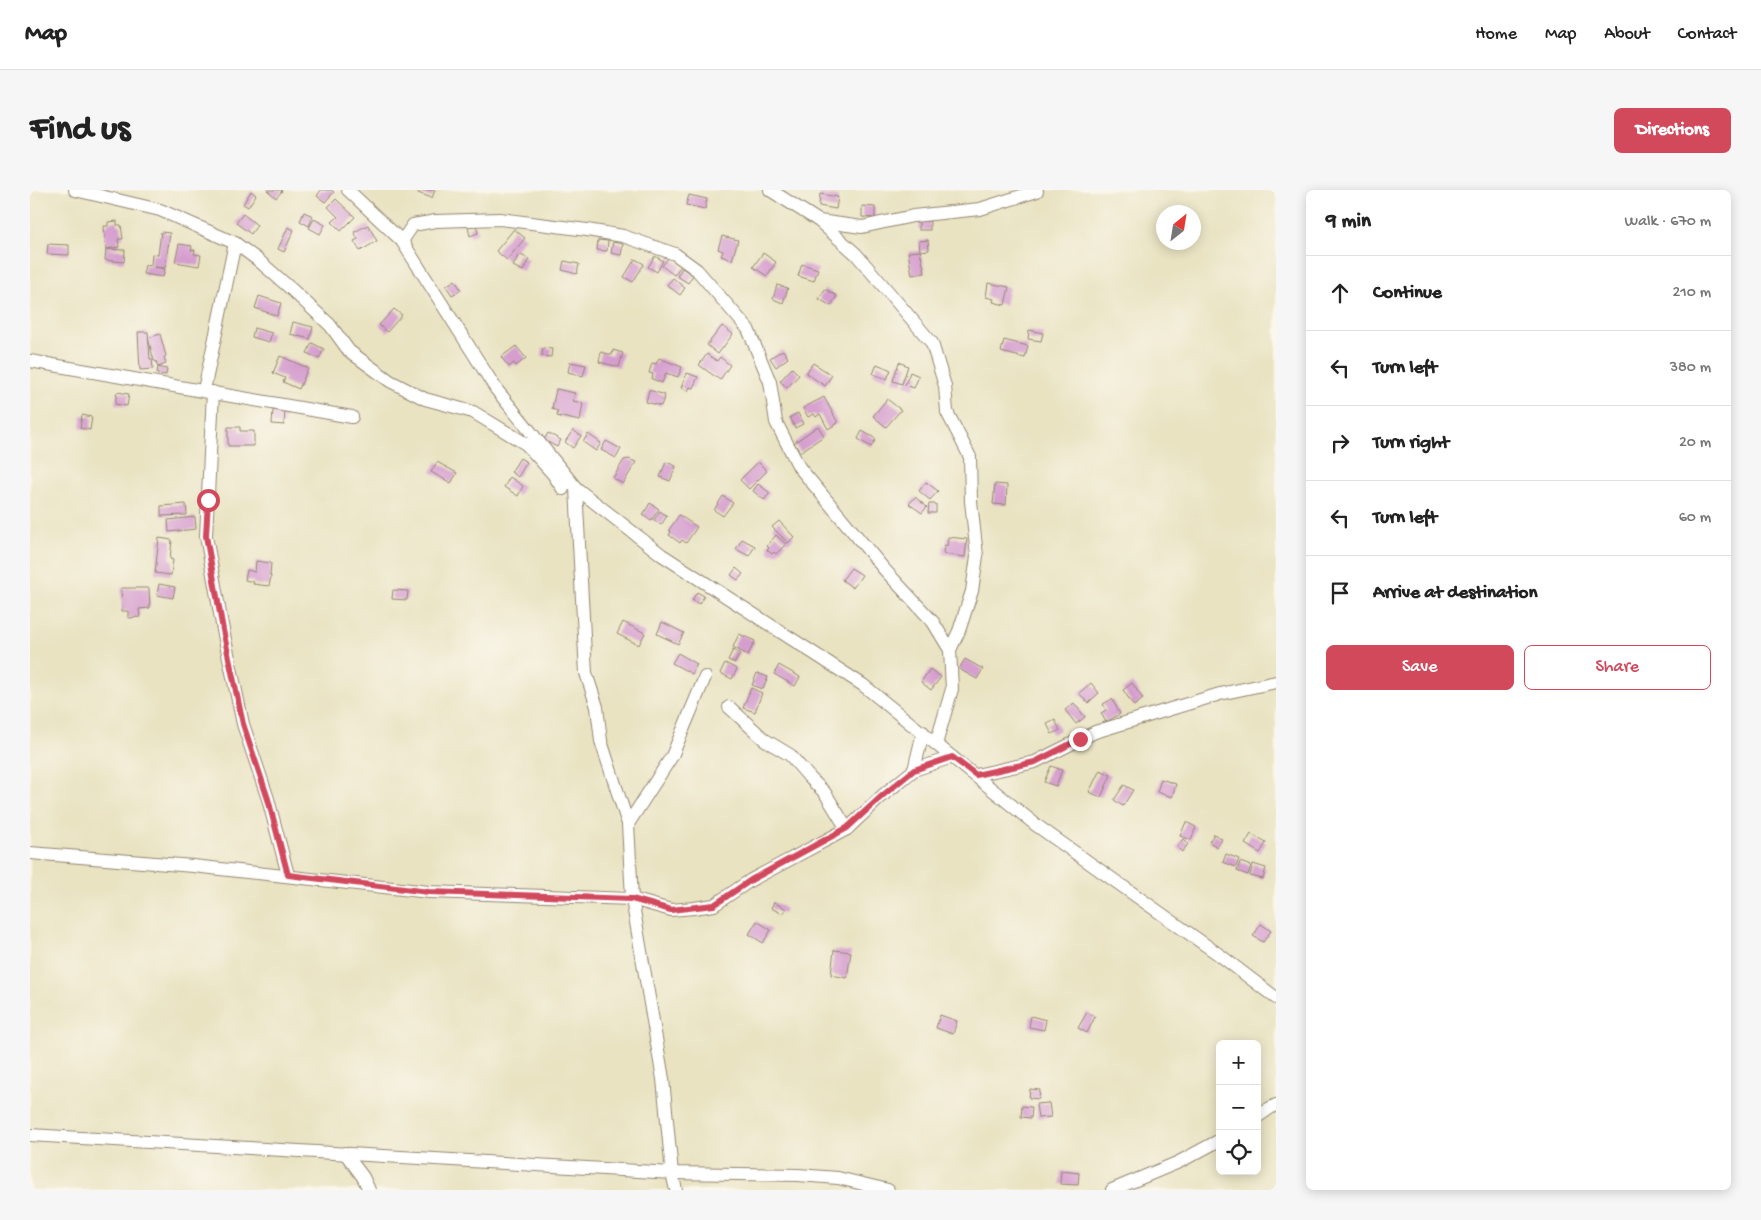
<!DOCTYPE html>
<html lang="en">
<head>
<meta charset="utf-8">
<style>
  body { margin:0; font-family:"Gochi Hand",sans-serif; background:#f6f6f6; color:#222 }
  .controls { position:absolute; right:15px; bottom:15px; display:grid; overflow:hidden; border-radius:8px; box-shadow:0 2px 12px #0003 }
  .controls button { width:45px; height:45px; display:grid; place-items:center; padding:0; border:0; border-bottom:1px solid #e0e0e0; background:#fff; color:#222; font:25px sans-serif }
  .compass { position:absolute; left:1126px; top:15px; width:45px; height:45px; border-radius:50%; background:#fff; box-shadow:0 2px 12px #0003; rotate:30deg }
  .stop { position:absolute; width:15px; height:15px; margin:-11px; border:4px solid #d1495b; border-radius:50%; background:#fff }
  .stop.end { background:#d1495b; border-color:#fff; box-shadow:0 1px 5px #0008 }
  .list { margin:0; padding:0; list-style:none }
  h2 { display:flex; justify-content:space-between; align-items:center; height:65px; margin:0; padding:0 20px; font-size:21px }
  h2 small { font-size:16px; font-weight:400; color:#767676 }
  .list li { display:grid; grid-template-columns:32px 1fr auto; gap:15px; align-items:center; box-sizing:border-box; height:75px; padding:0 20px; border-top:1px solid #e0e0e0 }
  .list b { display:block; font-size:19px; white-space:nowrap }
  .list em { font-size:16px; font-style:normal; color:#767676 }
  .actions { display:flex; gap:10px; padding:15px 20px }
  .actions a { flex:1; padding:11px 0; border:1px solid #d1495b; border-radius:8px; text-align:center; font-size:18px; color:#d1495b }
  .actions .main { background:#d1495b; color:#fff }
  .icon { flex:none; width:28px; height:28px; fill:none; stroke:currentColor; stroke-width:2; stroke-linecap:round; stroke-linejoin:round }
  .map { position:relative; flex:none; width:1246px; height:1000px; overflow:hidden; border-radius:8px }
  header { display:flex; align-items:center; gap:30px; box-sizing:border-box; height:70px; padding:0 25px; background:#fff; border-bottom:1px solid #e0e0e0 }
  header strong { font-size:24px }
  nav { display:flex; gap:28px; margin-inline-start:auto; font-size:18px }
  .intro { display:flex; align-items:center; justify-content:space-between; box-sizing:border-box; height:120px; padding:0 30px }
  h1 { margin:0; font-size:35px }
  .button { padding:12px 22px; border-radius:8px; background:#d1495b; color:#fff; font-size:18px; font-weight:700 }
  main { display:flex; gap:30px; padding:0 30px }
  aside { flex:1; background:#fff; border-radius:8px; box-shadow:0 2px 12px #0003 }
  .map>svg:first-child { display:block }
  .building { fill:#d69ecf }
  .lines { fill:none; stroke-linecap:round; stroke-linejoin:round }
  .street-casing { stroke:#928670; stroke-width:14 }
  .street { stroke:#fff; stroke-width:12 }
  .route { stroke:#d1495b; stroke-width:6 }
</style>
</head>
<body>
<header>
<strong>Map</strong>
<nav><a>Home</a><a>Map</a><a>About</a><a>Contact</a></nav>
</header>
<div class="intro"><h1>Find us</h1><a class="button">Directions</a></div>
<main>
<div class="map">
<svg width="1246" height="1000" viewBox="0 0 1246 1000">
  <rect width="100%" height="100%" fill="#fbf7ec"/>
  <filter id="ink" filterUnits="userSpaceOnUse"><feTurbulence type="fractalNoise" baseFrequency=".02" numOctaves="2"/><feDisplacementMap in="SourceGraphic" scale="10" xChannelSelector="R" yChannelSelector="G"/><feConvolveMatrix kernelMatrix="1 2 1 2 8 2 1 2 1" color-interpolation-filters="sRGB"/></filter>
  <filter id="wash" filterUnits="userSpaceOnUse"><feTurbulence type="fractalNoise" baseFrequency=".0096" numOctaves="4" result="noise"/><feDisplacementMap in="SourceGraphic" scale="20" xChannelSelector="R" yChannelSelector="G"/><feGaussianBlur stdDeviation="1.12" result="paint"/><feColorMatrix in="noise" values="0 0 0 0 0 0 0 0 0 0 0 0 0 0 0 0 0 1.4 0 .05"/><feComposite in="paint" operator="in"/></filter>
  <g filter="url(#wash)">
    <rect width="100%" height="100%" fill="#e9e3c2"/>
    <g id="blocks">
      <!-- building -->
      <g class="building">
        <polygon points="237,0 251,0 252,1 246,8"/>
        <polygon points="291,0 301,0 304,2 295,12 287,6"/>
        <polygon points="389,0 405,0 402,8 388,3"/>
        <polygon points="221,1 226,5 218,17 213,14"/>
        <polygon points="790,4 808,7 806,19 789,16"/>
        <polygon points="659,5 677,9 675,19 656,15"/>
        <polygon points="306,9 325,27 311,41 302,32 308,27 298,17"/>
        <polygon points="832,16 845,17 845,28 832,27"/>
        <polygon points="274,22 283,26 279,36 270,31"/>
        <polygon points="213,24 227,35 221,44 206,33"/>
        <polygon points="284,29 295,35 290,44 279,38"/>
        <polygon points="87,31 87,35 91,35 93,49 88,49 89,57 76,59 74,36 78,36 78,32"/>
        <rect x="889" y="31" width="11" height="9"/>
        <polygon points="338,35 347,51 330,61 324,51 328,49 324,42"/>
        <polygon points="446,35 448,43 440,46 438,37"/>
        <polygon points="258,37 264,40 254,62 248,59"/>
        <polygon points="484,39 495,48 477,70 466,61"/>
        <polygon points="131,42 140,43 135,78 124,77 135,79 133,87 113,84 115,75 121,76 122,64 128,65"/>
        <polygon points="692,46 708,50 702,70 691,66 693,61 688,59"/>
        <polygon points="568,50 578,51 577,61 567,60"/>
        <polygon points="898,50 899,60 890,61 889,51"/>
        <polygon points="583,52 593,54 591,65 581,63"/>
        <polygon points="18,54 39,55 39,65 17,64"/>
        <polygon points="149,54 162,56 161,60 165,60 164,64 171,65 169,76 145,72"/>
        <polygon points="76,59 95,60 94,72 75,70"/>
        <polygon points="890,61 895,83 882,85 878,62"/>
        <polygon points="733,63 746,72 737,86 723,77"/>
        <polygon points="489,64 499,69 493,81 483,76"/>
        <polygon points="625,66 633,71 627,82 618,77"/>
        <polygon points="639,67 651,76 644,85 632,76"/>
        <polygon points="605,69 614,74 603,92 594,87"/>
        <polygon points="534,71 549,74 547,84 532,80"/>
        <polygon points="772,74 788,79 784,91 768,86"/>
        <polygon points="652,78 663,85 658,93 647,86"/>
        <polygon points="643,88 655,98 650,105 637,95"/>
        <polygon points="425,90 431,100 422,105 416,96"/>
        <polygon points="958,93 979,97 975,115 963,112 964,109 956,107"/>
        <polygon points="747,95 758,98 753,113 743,109"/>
        <polygon points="795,99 807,106 801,116 789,109"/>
        <polygon points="229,106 251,113 247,126 225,118"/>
        <polygon points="364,119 372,125 357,142 349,135"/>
        <polygon points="263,132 283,137 280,149 260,144"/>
        <polygon points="692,136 703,144 688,164 677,155"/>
        <polygon points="224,138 242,143 239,152 222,147"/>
        <polygon points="999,140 1013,143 1011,151 998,149"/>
        <polygon points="108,142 118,142 120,169 122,169 123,179 110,180"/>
        <polygon points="130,144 136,166 134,167 136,174 128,177 137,179 136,185 127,184 128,177 126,171 124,171 118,148"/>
        <polygon points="974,150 998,156 995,168 971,162"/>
        <polygon points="282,153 294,159 289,169 277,163"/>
        <polygon points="486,156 496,168 486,176 484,173 479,177 471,167"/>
        <polygon points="513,158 522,159 521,167 512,166"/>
        <polygon points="583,160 593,163 589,177 569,172 571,162 582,165"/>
        <polygon points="753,160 758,168 746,177 740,168"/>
        <polygon points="677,164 687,171 690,167 700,175 690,190 669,175"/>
        <polygon points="250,166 278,178 269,199 253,192 255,188 243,183"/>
        <polygon points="629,168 652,177 648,187 636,183 632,193 622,189 623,184 619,183 622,173 626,174"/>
        <polygon points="540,172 556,175 553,186 538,182"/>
        <polygon points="869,172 878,176 872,194 863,191"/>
        <polygon points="783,173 802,185 795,196 776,183"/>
        <polygon points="847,174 861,180 857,189 843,184"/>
        <polygon points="762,178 769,185 757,198 750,191"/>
        <polygon points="880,182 889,186 884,198 875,195"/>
        <polygon points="657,183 668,187 663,198 660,197 658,201 651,198"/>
        <polygon points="526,199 545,203 543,211 553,213 550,231 527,226 528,221 522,219"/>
        <polygon points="619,200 635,205 631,216 616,212"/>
        <polygon points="87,202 99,204 97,216 85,214"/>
        <polygon points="794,207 808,233 798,239 790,224 786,227 784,224 778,227 773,218"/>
        <polygon points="857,209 871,220 856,237 843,226"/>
        <polygon points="243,220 255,221 254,235 242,234"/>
        <polygon points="768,223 773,234 765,238 760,227"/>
        <polygon points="52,225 62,227 60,240 50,238"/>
        <polygon points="788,236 794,246 770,262 764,253"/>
        <polygon points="198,237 210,237 210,241 224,241 224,256 198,256"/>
        <polygon points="543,240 551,246 543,258 535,252"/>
        <polygon points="832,241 846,249 841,257 828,249"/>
        <polygon points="518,243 531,250 527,257 514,250"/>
        <polygon points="558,244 571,253 566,261 553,252"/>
        <polygon points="576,251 591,259 586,268 571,260"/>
        <polygon points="490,268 497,272 488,287 481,282"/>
        <polygon points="599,269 606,272 593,294 583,288 594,270"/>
        <polygon points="407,272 427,283 421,293 401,282"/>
        <polygon points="636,272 646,276 640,291 630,287"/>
        <polygon points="728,272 737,281 719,299 710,290"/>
        <polygon points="480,287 493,296 488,306 474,297"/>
        <polygon points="896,292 908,301 900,310 889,301"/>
        <polygon points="728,294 740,303 734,310 723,301"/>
        <polygon points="965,294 977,295 976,315 963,314"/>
        <polygon points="693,306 703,313 693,326 684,320"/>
        <polygon points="885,307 897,317 892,323 879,314"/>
        <polygon points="620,313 629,319 621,331 613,325"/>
        <polygon points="156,314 157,325 131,326 131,316"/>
        <polygon points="899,314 906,314 906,323 898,323"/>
        <polygon points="630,321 637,326 631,335 624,330"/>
        <polygon points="649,325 667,337 656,353 652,350 650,353 639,345 641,342 639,340"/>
        <polygon points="165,327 166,339 139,342 138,330"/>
        <polygon points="749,331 764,347 758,353 742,337"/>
        <polygon points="746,345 756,354 746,364 744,362 742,364 737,360 739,358 737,356"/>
        <polygon points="918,347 937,349 935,367 913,364 914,355 917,356"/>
        <polygon points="129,348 142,350 140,369 143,370 141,385 125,383"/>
        <polygon points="712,349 725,356 719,366 706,359"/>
        <polygon points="226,371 241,373 240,385 241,386 239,396 223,394 224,392 215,390 217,380 225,382"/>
        <polygon points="706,378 713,384 708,390 701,385"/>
        <polygon points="821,378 832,385 823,398 812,390"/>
        <polygon points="129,394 145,397 143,408 127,405"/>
        <polygon points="91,398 119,398 120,418 109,419 110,427 98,428 98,421 92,421"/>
        <polygon points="363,400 378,401 377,410 362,409"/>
        <polygon points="667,402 674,406 669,414 662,410"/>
        <polygon points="593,432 615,443 609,455 587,444"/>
        <polygon points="632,432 654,443 648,454 627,444"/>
        <polygon points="709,444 725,451 718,465 703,457"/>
        <polygon points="703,460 710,463 705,473 698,470"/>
        <polygon points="648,463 667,474 662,484 642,473"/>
        <polygon points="935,469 953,479 947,489 929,479"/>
        <polygon points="695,473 707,479 702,489 690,483"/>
        <polygon points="749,475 770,487 765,496 744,484"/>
        <polygon points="900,479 911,487 901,500 891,492"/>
        <polygon points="727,483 738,487 733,499 722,495"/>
        <polygon points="1061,493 1069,503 1058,513 1049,503"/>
        <polygon points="1102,493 1113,509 1104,516 1093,500"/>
        <polygon points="721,498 732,503 725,522 713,518"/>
        <polygon points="1082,509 1090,524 1076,532 1071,523 1076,520 1073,514"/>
        <polygon points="1044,513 1055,527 1046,534 1035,520"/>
        <polygon points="1025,530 1030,540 1022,544 1017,534"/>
        <polygon points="1021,576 1032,580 1026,596 1014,592"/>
        <polygon points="1070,580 1081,585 1071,607 1059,602"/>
        <polygon points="1131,589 1146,594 1142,607 1127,602"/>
        <polygon points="1094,595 1103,600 1093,616 1084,610"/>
        <polygon points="1156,632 1166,637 1161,650 1150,646"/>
        <polygon points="1184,644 1192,649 1187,657 1179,652"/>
        <polygon points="1221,644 1236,653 1230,663 1215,654"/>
        <polygon points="1153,649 1158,654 1152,662 1147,657"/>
        <polygon points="1196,664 1209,669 1206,677 1193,672"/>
        <polygon points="1210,672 1221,676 1218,685 1207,681"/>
        <polygon points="1223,674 1236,678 1233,689 1220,686"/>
        <polygon points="744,712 756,719 753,724 741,718"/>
        <polygon points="727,731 741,740 733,753 719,744"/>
        <polygon points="1231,734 1241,741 1233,752 1223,746"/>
        <polygon points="804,760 821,762 817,788 801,785"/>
        <polygon points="1057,822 1065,827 1057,843 1048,838"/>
        <polygon points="910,825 927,831 923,844 906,838"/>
        <polygon points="1001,826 1016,830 1014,840 999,837"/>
        <polygon points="1000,899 1010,900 1009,909 999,908"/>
        <polygon points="1019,913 1021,927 1008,928 1006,914"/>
        <polygon points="992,916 1002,917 1001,928 991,927"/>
        <polygon points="1031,981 1049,983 1048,995 1030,994"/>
      </g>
    </g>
  </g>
  <g filter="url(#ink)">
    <use href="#blocks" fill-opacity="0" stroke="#928670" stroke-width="1"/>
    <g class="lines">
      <defs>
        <g id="street">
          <polyline points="45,0 130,20 205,53 228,70 260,98 300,135 319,161 360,191 395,209 443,222 496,254 523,284 533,299"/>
          <polyline points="318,0 372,51 466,199 546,298 632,365 833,495 1006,635 1191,766 1246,808"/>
          <polyline points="740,0 789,31 826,64 902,153 915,196 917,222 940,267 941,311 947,366 942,401 929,441 920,460"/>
          <polyline points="789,31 832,37 883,26 950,19 1007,1"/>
          <polyline points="372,51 383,35 406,31 470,29 557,40 593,46 645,64 667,80 718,139 740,192 746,232 769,277 854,379 903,432 920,460 922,499 906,554"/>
          <polyline points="0,171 322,227"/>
          <polyline points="174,200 205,53"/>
          <polyline points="183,202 176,346 193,440 213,534 238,609 258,685"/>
          <polyline points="546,298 556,483 567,517 571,551 598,634 602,709 633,889 642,983 646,1000"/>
          <polyline points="699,517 735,550 760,565 779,587 795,603 817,639"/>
          <polyline points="884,580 893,542"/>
          <polyline points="946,585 1005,572 1065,542 1190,504 1246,492"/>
          <polyline points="598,634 642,566 675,487"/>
          <polyline points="0,663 163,676 399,702 602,709 641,720 664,718 684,715 721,690 817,639 852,606 884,580 922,567"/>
          <polyline points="1227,927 1240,918 1246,915"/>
          <polyline points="0,945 642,983 768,985 808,988 858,1000"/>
          <polyline points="315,963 333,987 339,1000"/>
          <polyline points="1082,1000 1149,972 1190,950"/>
        </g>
      </defs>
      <!-- street casing -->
      <use href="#street" class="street-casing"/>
      <!-- street -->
      <use href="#street" class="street"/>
    </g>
  </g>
  <g class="lines" filter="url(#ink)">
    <!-- route -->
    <polyline class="route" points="178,310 176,346 193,440 213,534 238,609 258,685 399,702 602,709 641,720 684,715 721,690 817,638 852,606 884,580 922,567 946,585 1005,572 1050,549"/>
  </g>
</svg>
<div class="controls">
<button>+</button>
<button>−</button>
<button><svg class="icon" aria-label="locate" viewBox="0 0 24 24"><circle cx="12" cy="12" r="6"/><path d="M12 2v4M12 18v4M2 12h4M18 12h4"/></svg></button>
</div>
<svg class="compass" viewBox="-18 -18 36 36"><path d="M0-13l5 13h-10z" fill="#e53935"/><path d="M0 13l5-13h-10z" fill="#767676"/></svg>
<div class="stop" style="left:178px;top:310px"></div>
<div class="stop end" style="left:1050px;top:549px"></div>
</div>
<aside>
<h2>9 min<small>Walk · 670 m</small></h2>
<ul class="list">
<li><svg class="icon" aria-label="ahead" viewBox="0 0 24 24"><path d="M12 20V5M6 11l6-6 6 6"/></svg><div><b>Continue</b></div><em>210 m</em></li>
<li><svg class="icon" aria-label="left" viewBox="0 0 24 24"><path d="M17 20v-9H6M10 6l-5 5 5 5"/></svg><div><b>Turn left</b></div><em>380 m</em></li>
<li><svg class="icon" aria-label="right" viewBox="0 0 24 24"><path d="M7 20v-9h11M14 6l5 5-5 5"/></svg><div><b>Turn right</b></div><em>20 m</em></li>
<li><svg class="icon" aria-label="left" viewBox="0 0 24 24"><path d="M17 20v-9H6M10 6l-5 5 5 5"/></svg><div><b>Turn left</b></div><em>60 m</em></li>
<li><svg class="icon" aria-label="arrive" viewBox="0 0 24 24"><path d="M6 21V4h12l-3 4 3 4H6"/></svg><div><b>Arrive at destination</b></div></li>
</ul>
<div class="actions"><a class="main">Save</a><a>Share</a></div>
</aside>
</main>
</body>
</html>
